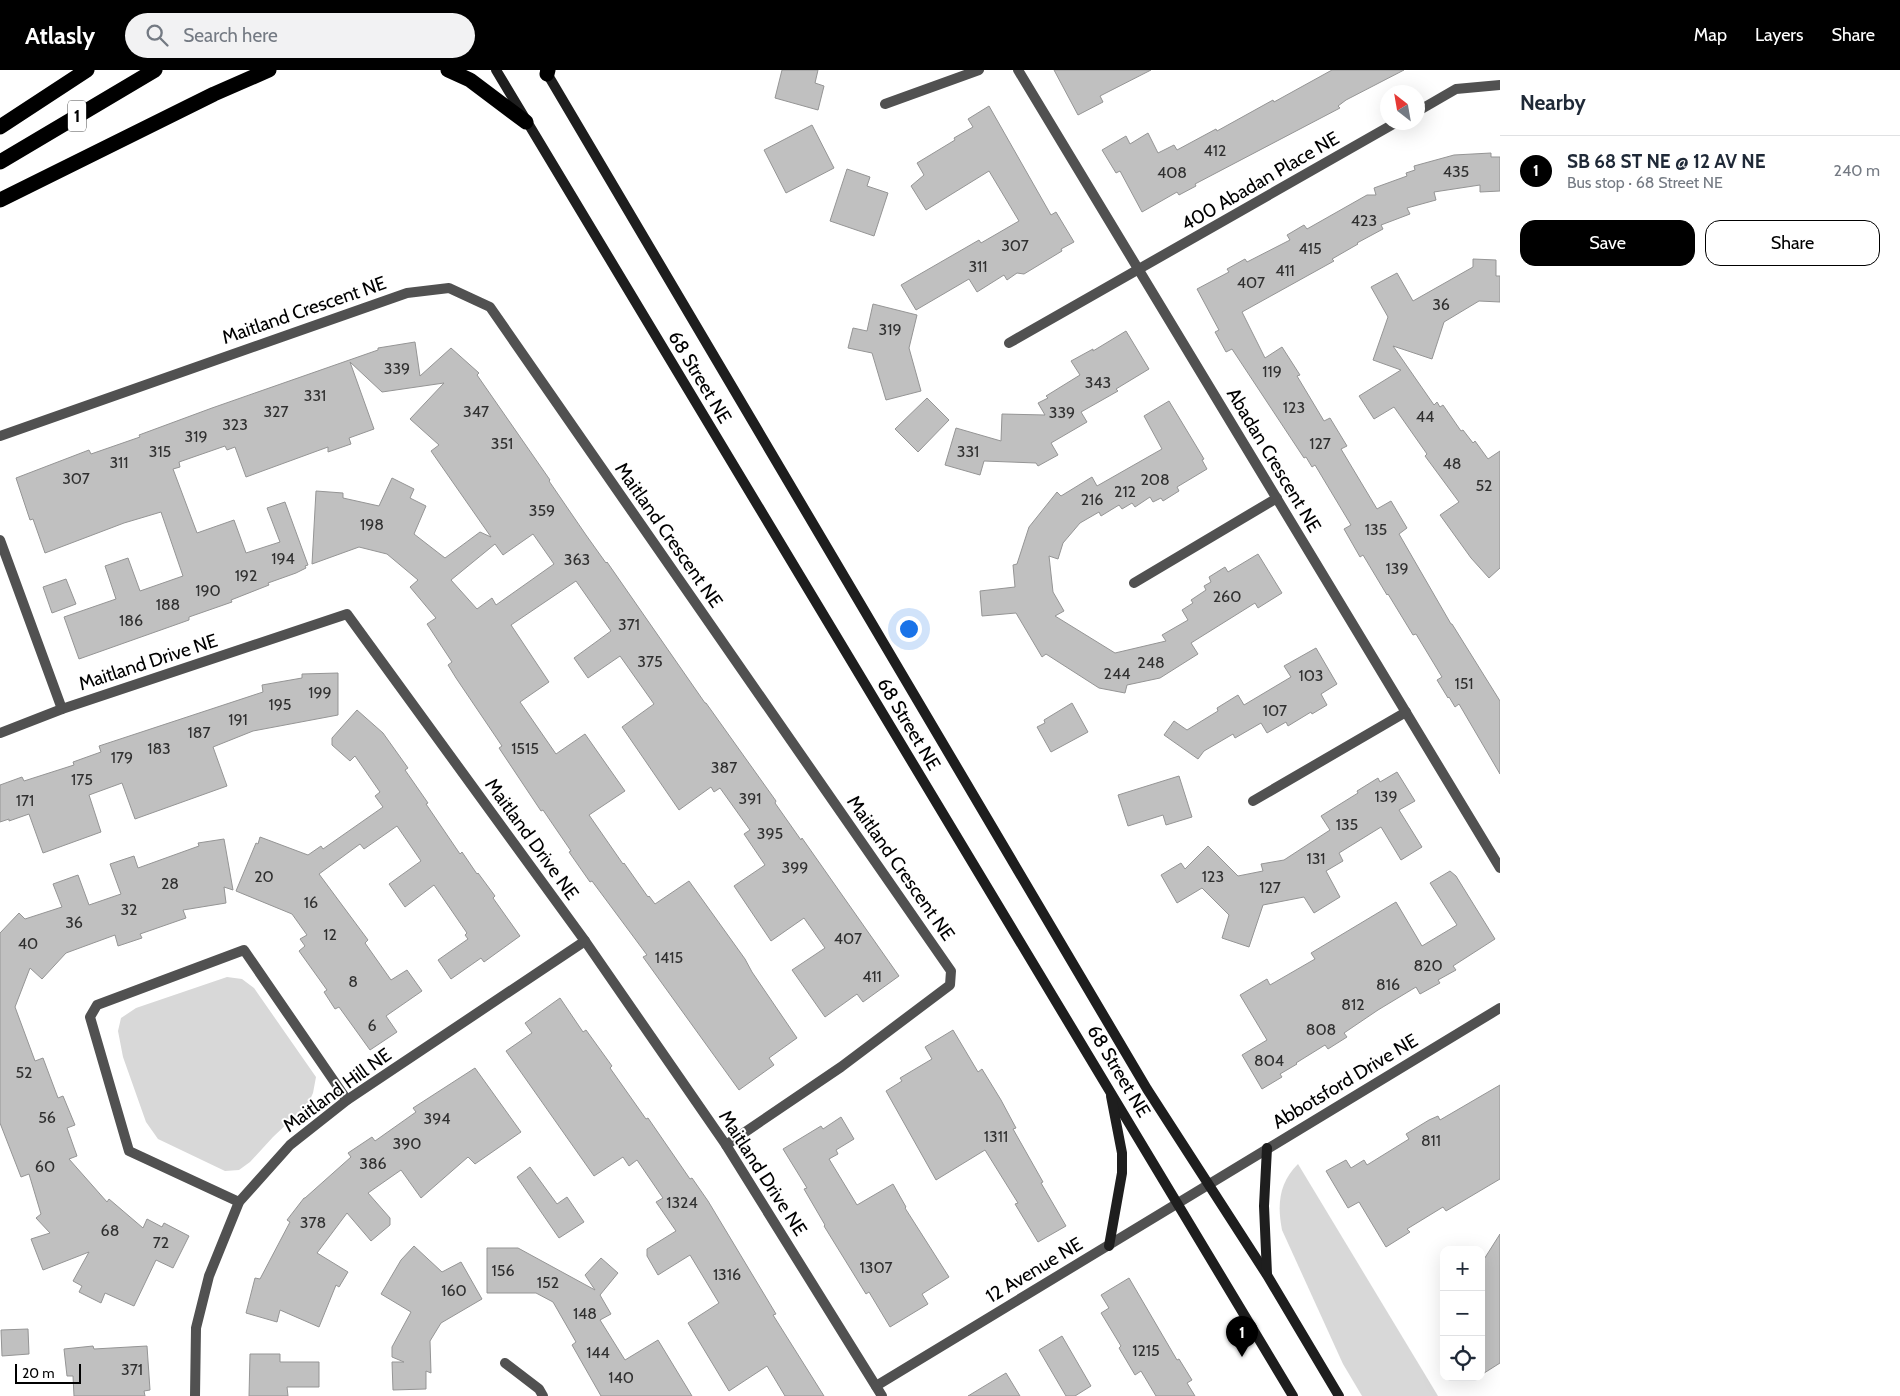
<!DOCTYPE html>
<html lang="en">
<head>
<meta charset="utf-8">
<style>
  body { margin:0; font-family:Cabin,sans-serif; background:#f2f2f3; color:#1f2937 }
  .controls { position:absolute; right:15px; bottom:15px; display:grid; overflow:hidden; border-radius:10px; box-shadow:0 5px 20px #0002 }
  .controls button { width:45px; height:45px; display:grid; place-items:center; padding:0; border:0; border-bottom:1px solid #e0e1e3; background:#fff; color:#1f2937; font:25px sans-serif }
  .compass { position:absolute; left:1380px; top:15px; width:45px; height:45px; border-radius:50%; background:#fff; box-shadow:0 5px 20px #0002; rotate:329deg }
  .scale { position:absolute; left:15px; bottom:12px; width:66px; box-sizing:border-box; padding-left:5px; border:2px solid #000; border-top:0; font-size:14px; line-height:18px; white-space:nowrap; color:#000; -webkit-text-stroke:4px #fff; paint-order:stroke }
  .you { position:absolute; left:908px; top:558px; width:18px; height:18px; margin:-12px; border:4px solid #fff; border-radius:50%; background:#1a73e8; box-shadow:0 0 0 8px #1a73e833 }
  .badge { display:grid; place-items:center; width:32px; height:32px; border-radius:50%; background:#000; color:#fff; font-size:16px; font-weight:700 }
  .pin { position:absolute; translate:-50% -41px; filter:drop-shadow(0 1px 2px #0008) }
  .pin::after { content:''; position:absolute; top:26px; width:18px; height:15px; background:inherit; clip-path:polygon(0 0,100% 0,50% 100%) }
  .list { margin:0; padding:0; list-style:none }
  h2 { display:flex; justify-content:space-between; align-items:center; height:65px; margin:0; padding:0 20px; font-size:21px }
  h2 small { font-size:16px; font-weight:400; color:#747a83 }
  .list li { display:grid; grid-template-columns:32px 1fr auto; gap:15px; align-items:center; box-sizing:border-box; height:70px; padding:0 20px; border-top:1px solid #e0e1e3 }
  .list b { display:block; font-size:19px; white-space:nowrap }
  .list p { margin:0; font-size:16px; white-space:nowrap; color:#747a83 }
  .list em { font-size:16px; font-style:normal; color:#747a83 }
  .actions { display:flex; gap:10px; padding:15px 20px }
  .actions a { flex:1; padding:11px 0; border:1px solid #000; border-radius:15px; text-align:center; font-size:18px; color:#000 }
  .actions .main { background:#000; color:#fff }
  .icon { flex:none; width:28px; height:28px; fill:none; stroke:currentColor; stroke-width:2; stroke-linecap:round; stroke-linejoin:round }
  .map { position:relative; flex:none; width:1500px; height:1326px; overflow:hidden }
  header { display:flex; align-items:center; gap:30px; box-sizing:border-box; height:70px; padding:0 25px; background:#000; color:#fff }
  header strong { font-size:24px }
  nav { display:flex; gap:28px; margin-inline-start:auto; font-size:18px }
  .search { width:350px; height:45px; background:#f2f2f3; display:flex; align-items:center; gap:12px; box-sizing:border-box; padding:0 18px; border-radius:28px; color:#747a83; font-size:19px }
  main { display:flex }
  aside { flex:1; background:#fff }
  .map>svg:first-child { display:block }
  .green { fill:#d8d8d8 }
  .building { fill:#c0c0c0; stroke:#959595; fill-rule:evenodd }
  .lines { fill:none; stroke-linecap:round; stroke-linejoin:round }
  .street { stroke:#515151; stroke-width:10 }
  .secondary { stroke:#1e1e1e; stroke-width:10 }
  .highway { stroke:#000; stroke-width:15 }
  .labels { text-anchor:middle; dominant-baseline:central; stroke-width:4; stroke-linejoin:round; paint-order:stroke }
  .number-label { font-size:16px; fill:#303030 }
  .shield { fill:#fff; stroke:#4c4c4c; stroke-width:1 }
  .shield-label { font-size:18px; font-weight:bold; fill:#000 }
  .street-label { font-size:19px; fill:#000; stroke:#fff }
</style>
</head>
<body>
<header>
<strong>Atlasly</strong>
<div class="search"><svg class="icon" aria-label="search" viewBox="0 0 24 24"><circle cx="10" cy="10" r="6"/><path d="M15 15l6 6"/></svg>Search here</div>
<nav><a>Map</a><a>Layers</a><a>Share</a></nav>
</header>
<main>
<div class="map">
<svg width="1500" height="1326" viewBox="0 0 1500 1326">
  <rect width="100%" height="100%" fill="#fff"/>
  <!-- green -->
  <g class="green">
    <polygon points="227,907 242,909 254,918 316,1007 313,1023 308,1034 273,1067 250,1092 239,1100 225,1101 158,1069 146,1052 123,987 118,961 121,948 136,938"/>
    <path d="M1298 1094 1438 1326H1362L1343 1294 1282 1160C1277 1134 1279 1113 1298 1094Z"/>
  </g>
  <!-- building -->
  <g class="building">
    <polygon points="782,0 818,0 815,13 824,16 818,40 775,28"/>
    <polygon points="1054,0 1151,0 1100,26 1103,32 1078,45"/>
    <polygon points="1332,0 1404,0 1346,30 1338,36 1340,38 1195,114 1196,116 1179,125 1177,122 1142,142 1120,101 1116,103 1102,80 1126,66 1130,74 1148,63 1158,83 1174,75 1177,80 1216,59 1217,61 1273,30 1274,32"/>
    <polygon points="989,36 1051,145 1056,142 1074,172 1061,179 1062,181 1024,204 1017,203 1007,210 1004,205 977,222 969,209 916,240 901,215 979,170 981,173 1019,151 989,101 926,140 911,116 924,105 917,93 955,70 954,68 973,57 968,49"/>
    <polygon points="812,55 834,98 786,123 764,80"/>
    <polygon points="1491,83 1491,87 1500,87 1500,121 1480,122 1480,115 1434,122 1436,130 1407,138 1410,144 1381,155 1383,159 1357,173 1358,174 1332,189 1334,191 1242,242 1265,288 1282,277 1300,305 1297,306 1324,351 1330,348 1347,376 1341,379 1377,439 1391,431 1407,458 1399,464 1451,554 1452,554 1500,631 1500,704 1459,634 1455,637 1449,627 1448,628 1437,610 1442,607 1416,564 1413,565 1388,524 1387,525 1363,485 1360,487 1344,459 1351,455 1315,395 1312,397 1306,387 1304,388 1232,279 1226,282 1215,262 1219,260 1197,219 1229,202 1227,199 1245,189 1247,192 1290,170 1287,165 1304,155 1307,159 1367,125 1376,125 1374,118 1407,106 1406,103 1415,100 1414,96 1454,85"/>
    <polygon points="847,99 870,107 867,116 888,123 874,166 830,151"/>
    <polygon points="1473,189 1496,190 1496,206 1500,206 1500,232 1479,231 1444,252 1432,289 1393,276 1434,335 1437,332 1440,337 1443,335 1461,361 1463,360 1473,373 1475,371 1488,389 1500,381 1500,498 1489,508 1471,488 1440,445 1459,432 1425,386 1427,384 1394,337 1374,349 1359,326 1401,300 1373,290 1388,247 1371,217 1397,203 1413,231 1473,197"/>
    <polygon points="873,234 917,245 909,278 921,321 886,330 872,283 848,278 853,258 867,261"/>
    <polygon points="1126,261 1149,299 1116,319 1118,321 1081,342 1087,352 1051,373 1058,385 1038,396 1036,393 984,391 980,405 945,395 956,358 1001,371 1002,344 1045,345 1038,333 1048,328 1046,326 1080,305 1071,291 1093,279 1093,281"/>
    <path d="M415 272 420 306 451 278 479 303 477 305 550 410 549 411 586 465 606 493 607 492 705 633H706L776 731 775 733 801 770 802 768 899 906 863 932 857 924 825 947 792 900 825 878 804 848 771 871 734 816 765 795 744 764 750 760 720 718 714 722 711 717 679 740 622 657 654 634 620 586 588 608 574 588 611 561 576 511 511 555 549 612 520 632 556 684 585 664 625 721 589 745 623 794 624 793 648 827 649 826 655 834 689 811 745 889 752 902 797 968 769 988 774 995 739 1020 643 887 647 885 592 811 590 812 569 782 571 781 543 740 541 741 499 678 502 676 456 608 448 595 452 592 427 554 436 548 410 517 418 510 387 484 359 477 312 494 316 421 343 423V428L379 436 392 408 414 419 410 428 426 436 414 464 445 488 480 462 491 467 431 381 439 375 410 349 444 313 382 322 350 292 374 359 349 368 351 374 328 382V377L246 407 235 377 227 380 225 376 179 392 180 397 173 399 197 463 234 450 246 483 280 472 267 438 285 432 308 495 305 496 306 498 296 503 268 513 269 515 231 530 232 532 189 547V550L79 589 64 547 116 529 105 496 128 488 140 521 183 506 161 442 124 453 45 483 33 449 30 450 16 408 89 380 91 384 140 367 139 365 212 338 378 280V278ZM533 464 554 494 496 535 492 528 477 539 451 510 495 474 503 485Z"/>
    <polygon points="927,328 949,350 918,382 895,359"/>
    <polygon points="1169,331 1204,389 1202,390 1207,399 1177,417 1179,421 1163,431 1161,428 1153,432 1150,427 1135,437 1132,433 1122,439 1119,435 1101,446 1099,442 1080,453 1063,473 1058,489 1049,486 1053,522 1064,541 1055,546 1115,583 1166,571 1162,565 1188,550 1182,540 1193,533 1191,530 1206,520 1204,516 1211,512 1209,507 1225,497 1228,502 1258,484 1282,523 1258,538 1255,533 1191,573 1198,584 1160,608 1127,615 1125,623 1099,618 1046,584 1042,587 1016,543 982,546 980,521 1015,517 1013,495 1017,494 1029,457 1057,422 1061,426 1092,407 1097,416 1162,379 1144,346"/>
    <polygon points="66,509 76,534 52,543 43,517"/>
    <polygon points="1316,578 1337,614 1321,624 1327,635 1312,644 1311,642 1288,656 1286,652 1267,663 1261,653 1235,668 1233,664 1204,681 1198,689 1164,665 1174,651 1187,660 1218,641 1217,638 1238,625 1244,635 1291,607 1284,596"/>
    <polygon points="338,603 338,645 253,661 213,677 227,716 135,749 122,713 89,725 101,762 43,783 29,744 9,751 9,749 0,752 0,715 22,707 24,711 74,695 73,692 101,682 99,676 263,622 262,615 302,608 302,604"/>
    <polygon points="1072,633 1088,662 1051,682 1037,657 1045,653 1044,650"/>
    <polygon points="357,640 383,663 408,698 405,700 428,733 426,734 460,784 462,782 477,804 478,803 495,826 493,828 520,866 484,892 481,888 451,909 438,890 468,869 465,865 467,863 434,815 405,837 389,814 421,791 397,756 364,779 360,774 319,804 368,870 365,873 391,910 407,900 422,921 386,946 397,962 370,980 339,937 335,939 324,922 327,920 299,881 305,876 300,869 307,865 292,844 236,821 256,773 258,774 260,767 308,785 321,776 323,779 383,737 375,726 380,722 355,686 350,691 332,675 332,668"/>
    <polygon points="1397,702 1415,731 1399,740 1422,777 1401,790 1381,757 1339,783 1343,791 1326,801 1340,827 1314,843 1304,827 1263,835 1249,877 1222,868 1229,845 1202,818 1177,833 1161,805 1181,793 1185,799 1208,776 1238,806 1263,801 1261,794 1284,790 1330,760 1321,746 1358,723 1357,721 1378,708 1380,712"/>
    <polygon points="1179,706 1192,747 1166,755 1163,745 1128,756 1118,725"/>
    <polygon points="224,769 233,820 224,817 226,833 183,840 186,848 140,864 142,868 118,876 115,865 66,883 42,909 30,898 15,937 35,991 43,988 58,1028 63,1026 75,1055 67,1058 77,1086 69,1089 107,1132 109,1129 143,1158 147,1149 162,1157 164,1153 189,1166 173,1198 156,1190 134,1236 105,1223 101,1233 79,1222 82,1216 73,1211 89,1182 43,1200 31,1169 50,1163 36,1148 41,1144 29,1104 21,1107 0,1053 0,863 19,843 25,849 62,837 53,814 78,805 89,835 121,824 110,794 134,786 138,798 199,776 198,773"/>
    <polygon points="1450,801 1456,806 1495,869 1453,896 1456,900 1438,910 1440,913 1420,924 1416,917 1378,940 1344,963 1347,967 1328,979 1325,975 1296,993 1297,994 1280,1004 1282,1007 1262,1019 1242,985 1267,970 1240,925 1267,909 1270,915 1315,889 1311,883 1396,832 1422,876 1457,855 1430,813"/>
    <polygon points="560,928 583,962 586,960 612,996 610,998 646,1049 648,1048 690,1109 692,1108 708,1131 776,1244 773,1245 824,1326 785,1326 767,1296 729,1321 688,1253 719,1233 690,1185 658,1205 647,1186 647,1179 676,1161 656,1132 663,1128 637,1090 629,1096 623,1087 594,1106 506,981 532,963 525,953"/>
    <polygon points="953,960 978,1002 982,999 1001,1030 1016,1058 1013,1059 1043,1112 1041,1113 1066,1156 1038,1172 1015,1134 1018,1133 985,1080 936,1110 886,1021 902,1011 900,1008 932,989 925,977"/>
    <polygon points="475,998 521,1062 475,1094 468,1087 421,1128 401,1100 368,1123 390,1148 390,1155 371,1171 347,1143 317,1183 348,1202 339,1217 336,1215 319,1257 280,1240 277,1252 246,1243 255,1208 260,1209 290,1152 287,1150 304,1128 305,1128 351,1087 348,1083 372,1067 375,1071 416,1042 413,1038"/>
    <polygon points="1500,1015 1500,1109 1446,1141 1443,1137 1407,1159 1410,1162 1386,1177 1359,1132 1348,1138 1326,1101 1346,1090 1351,1098 1364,1090 1367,1095 1409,1069 1406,1064 1429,1050 1438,1046 1440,1050"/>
    <polygon points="841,1047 854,1069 836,1080 838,1084 829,1089 857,1135 893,1114 906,1137 905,1138 949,1207 922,1224 928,1234 890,1257 869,1222 866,1224 824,1156 825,1155 804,1119 807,1118 783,1079 821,1056 823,1059"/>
    <polygon points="530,1097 557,1134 567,1127 584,1152 559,1168 517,1107"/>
    <polygon points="1500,1164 1500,1293 1481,1305 1481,1194"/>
    <polygon points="414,1176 442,1202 461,1192 482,1229 441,1253 430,1271 431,1303 426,1301 426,1319 393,1320 392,1292 404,1292 392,1287 392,1277 411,1242 381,1224 401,1190"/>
    <polygon points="487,1178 518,1178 595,1220 585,1205 601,1188 618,1203 600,1225 611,1244 600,1250 625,1290 658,1270 692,1326 601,1326 572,1275 576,1272 553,1232 536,1223 487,1223"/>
    <polygon points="1129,1208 1177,1290 1179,1289 1192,1310 1187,1313 1195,1326 1156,1326 1141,1301 1135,1305 1119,1278 1121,1276 1101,1243 1109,1238 1101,1225"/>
    <polygon points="28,1259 29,1284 2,1286 1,1260"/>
    <polygon points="1062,1266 1091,1316 1075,1326 1066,1326 1039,1280"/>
    <polygon points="93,1276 94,1279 147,1276 150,1320 144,1321 145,1326 74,1326 73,1306 67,1306 64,1279"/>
    <polygon points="250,1284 280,1284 280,1292 319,1292 319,1317 287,1317 288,1326 249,1326"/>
    <polygon points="1006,1303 1020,1326 968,1326"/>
  </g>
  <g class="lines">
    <!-- street -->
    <g class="street">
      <polyline points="1018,0 1500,798"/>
      <polyline points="885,34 979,0"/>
      <polyline points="1418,41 1456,19 1500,15"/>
      <polyline points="1009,273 1397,52"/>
      <polyline points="0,366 407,223 449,218 490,237 951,901 950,915 841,997 726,1075"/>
      <polyline points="0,470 62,639"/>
      <polyline points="1134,513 1277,428"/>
      <polyline points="0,663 62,639 347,544 585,871 726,1075 882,1326"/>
      <polyline points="1253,731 1406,642"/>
      <polyline points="239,1132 129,1081 90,947 97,935 244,880 347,1030"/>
      <polyline points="505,1293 539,1319 543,1326"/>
      <polyline points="876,1316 1500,938"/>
      <polyline points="195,1326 196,1258 209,1206 239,1132 290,1075 347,1030 585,871"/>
    </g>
    <!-- secondary -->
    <g class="secondary">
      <polyline points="496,0 1293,1326"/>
      <polyline points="545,0 1147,1019 1267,1205 1339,1326"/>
      <polyline points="1267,1078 1264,1136 1267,1204"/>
      <polyline points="1109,1176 1122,1103 1122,1083 1111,1026"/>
    </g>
    <!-- highway -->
    <g class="highway">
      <polyline points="448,0 470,10 526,52"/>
      <polyline points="547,4 548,0"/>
      <polyline points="0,57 87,0"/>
      <polyline points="0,92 155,0"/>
      <polyline points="0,130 214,24 269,0"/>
    </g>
  </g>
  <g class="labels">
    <!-- number labels -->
    <g class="number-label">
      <text x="1215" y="80">412</text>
      <text x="1456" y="101">435</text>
      <text x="1172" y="102">408</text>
      <text x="1364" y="150">423</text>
      <text x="1015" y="175">307</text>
      <text x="1310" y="178">415</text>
      <text x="978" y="196">311</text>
      <text x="1285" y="200">411</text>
      <text x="1251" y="212">407</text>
      <text x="1441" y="234">36</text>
      <text x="890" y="259">319</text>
      <text x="397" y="298">339</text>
      <text x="1272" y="301">119</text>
      <text x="1098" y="312">343</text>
      <text x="315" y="325">331</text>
      <text x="1294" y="337">123</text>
      <text x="276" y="341">327</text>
      <text x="476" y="341">347</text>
      <text x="1062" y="342">339</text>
      <text x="1425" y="346">44</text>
      <text x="235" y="354">323</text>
      <text x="196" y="366">319</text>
      <text x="502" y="373">351</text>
      <text x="1320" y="373">127</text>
      <text x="160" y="381">315</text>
      <text x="968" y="381">331</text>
      <text x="119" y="392">311</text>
      <text x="1452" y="393">48</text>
      <text x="76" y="408">307</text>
      <text x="1155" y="409">208</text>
      <text x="1484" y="415">52</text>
      <text x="1125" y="421">212</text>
      <text x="1092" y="429">216</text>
      <text x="542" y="440">359</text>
      <text x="372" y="454">198</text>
      <text x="1376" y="459">135</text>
      <text x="283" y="488">194</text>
      <text x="577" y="489">363</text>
      <text x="1397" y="498">139</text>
      <text x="246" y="505">192</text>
      <text x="208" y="520">190</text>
      <text x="1227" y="526">260</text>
      <text x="168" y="534">188</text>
      <text x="131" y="550">186</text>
      <text x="629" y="554">371</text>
      <text x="650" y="591">375</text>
      <text x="1151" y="592">248</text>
      <text x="1117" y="603">244</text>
      <text x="1311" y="605">103</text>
      <text x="1464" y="613">151</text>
      <text x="320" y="622">199</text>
      <text x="280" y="634">195</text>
      <text x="1275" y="640">107</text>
      <text x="238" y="649">191</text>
      <text x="199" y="662">187</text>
      <text x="159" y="678">183</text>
      <text x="525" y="678">1515</text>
      <text x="122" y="687">179</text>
      <text x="724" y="697">387</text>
      <text x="82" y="709">175</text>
      <text x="1386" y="726">139</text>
      <text x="750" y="728">391</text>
      <text x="25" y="730">171</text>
      <text x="1347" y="754">135</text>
      <text x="770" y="763">395</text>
      <text x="1316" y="788">131</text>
      <text x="795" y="797">399</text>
      <text x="264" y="806">20</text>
      <text x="1213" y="806">123</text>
      <text x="170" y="813">28</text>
      <text x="1270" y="817">127</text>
      <text x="311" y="832">16</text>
      <text x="129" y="839">32</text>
      <text x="74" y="852">36</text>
      <text x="330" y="864">12</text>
      <text x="848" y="868">407</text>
      <text x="28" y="873">40</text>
      <text x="669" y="887">1415</text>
      <text x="1428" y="895">820</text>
      <text x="872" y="906">411</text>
      <text x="353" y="911">8</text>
      <text x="1388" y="914">816</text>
      <text x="1353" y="934">812</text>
      <text x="372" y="955">6</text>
      <text x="1321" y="959">808</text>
      <text x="1269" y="990">804</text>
      <text x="24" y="1002">52</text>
      <text x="47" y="1047">56</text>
      <text x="437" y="1048">394</text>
      <text x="996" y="1066">1311</text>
      <text x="1431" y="1070">811</text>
      <text x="407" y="1073">390</text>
      <text x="373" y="1093">386</text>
      <text x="45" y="1096">60</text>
      <text x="682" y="1132">1324</text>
      <text x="313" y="1152">378</text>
      <text x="110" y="1160">68</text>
      <text x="161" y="1172">72</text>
      <text x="876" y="1197">1307</text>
      <text x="503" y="1200">156</text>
      <text x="727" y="1204">1316</text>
      <text x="548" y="1212">152</text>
      <text x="454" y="1220">160</text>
      <text x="585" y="1243">148</text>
      <text x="1146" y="1280">1215</text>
      <text x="598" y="1282">144</text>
      <text x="132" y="1299">371</text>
      <text x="621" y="1307">140</text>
    </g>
    <!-- shield labels -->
    <rect class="shield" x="68" y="30.5" width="18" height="31" rx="4"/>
    <g class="shield-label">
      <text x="77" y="46">1</text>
    </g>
    <!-- street labels -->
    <g class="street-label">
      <text transform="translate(1260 111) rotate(-30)">400 Abadan Place NE</text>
      <text transform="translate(304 240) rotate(-19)">Maitland Crescent NE</text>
      <text transform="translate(700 307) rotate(59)">68 Street NE</text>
      <text transform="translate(1274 390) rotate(59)">Abadan Crescent NE</text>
      <text transform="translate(669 465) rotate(55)">Maitland Crescent NE</text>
      <text transform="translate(148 592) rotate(-18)">Maitland Drive NE</text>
      <text transform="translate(909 654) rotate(59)">68 Street NE</text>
      <text transform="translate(532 769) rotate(54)">Maitland Drive NE</text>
      <text transform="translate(901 798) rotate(55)">Maitland Crescent NE</text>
      <text transform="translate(1119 1001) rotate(59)">68 Street NE</text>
      <text transform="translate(1345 1011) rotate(-31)">Abbotsford Drive NE</text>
      <text transform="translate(337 1020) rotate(-36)">Maitland Hill NE</text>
      <text transform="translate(763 1103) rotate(57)">Maitland Drive NE</text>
      <text transform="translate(1034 1200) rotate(-31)">12 Avenue NE</text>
    </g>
  </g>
</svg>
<div class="controls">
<button>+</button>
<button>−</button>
<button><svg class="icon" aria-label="locate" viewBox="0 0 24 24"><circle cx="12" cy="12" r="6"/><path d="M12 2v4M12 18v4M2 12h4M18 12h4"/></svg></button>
</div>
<svg class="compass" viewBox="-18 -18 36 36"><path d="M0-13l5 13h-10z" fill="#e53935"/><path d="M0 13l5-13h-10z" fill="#747a83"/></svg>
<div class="scale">20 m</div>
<div class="you"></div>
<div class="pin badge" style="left:1242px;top:1287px">1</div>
</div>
<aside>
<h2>Nearby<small></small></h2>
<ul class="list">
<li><span class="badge">1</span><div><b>SB 68 ST NE @ 12 AV NE</b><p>Bus stop · 68 Street NE</p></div><em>240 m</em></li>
</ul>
<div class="actions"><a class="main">Save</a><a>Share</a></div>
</aside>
</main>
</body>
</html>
